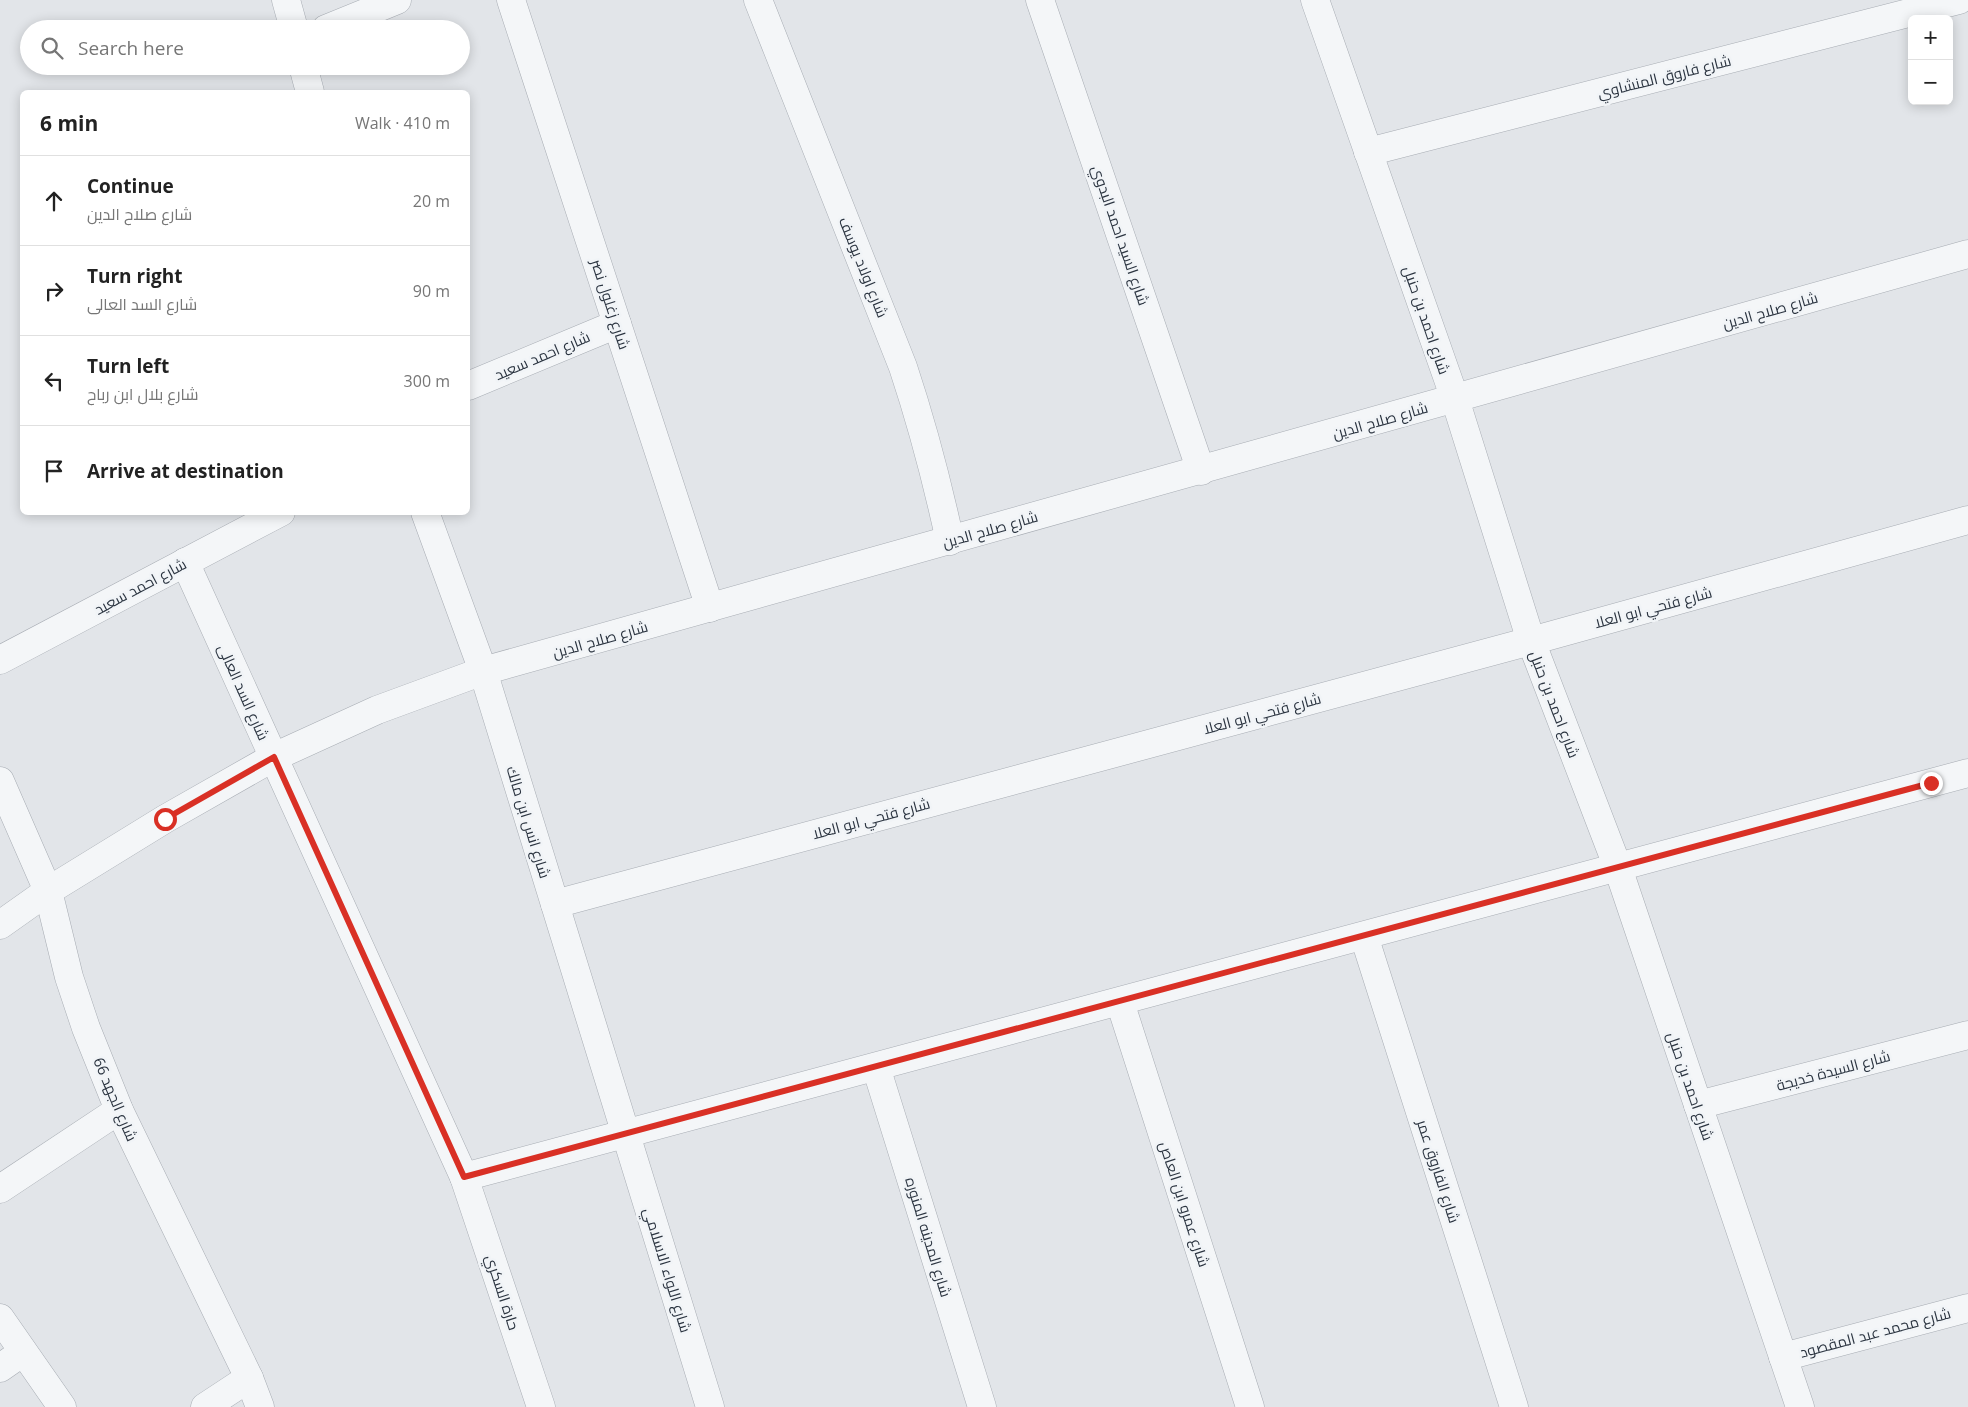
<!DOCTYPE html>
<html lang="en">
<head>
<meta charset="utf-8">
<style>
  body { margin:0; font-family:"Open Sans",Cairo,sans-serif; background:#f2f2f2; color:#222 }
  .controls { position:absolute; right:15px; top:15px; display:grid; overflow:hidden; border-radius:8px; box-shadow:0 2px 12px #0003 }
  .controls button { width:45px; height:45px; display:grid; place-items:center; padding:0; border:0; border-bottom:1px solid #e0e0e0; background:#fff; color:#222; font:25px sans-serif }
  .stop { position:absolute; width:15px; height:15px; margin:-11px; border:4px solid #d93025; border-radius:50%; background:#fff }
  .stop.end { background:#d93025; border-color:#fff; box-shadow:0 1px 5px #0008 }
  .list { margin:0; padding:0; list-style:none }
  h2 { display:flex; justify-content:space-between; align-items:center; height:65px; margin:0; padding:0 20px; font-size:21px }
  h2 small { font-size:16px; font-weight:400; color:#767676 }
  .list li { display:grid; grid-template-columns:32px 1fr auto; gap:15px; align-items:center; box-sizing:border-box; height:90px; padding:0 20px; border-top:1px solid #e0e0e0 }
  .list b { display:block; font-size:19px; white-space:nowrap }
  .list p { margin:0; font-size:16px; white-space:nowrap; color:#767676 }
  .list em { font-size:16px; font-style:normal; color:#767676 }
  .icon { flex:none; width:28px; height:28px; fill:none; stroke:currentColor; stroke-width:2; stroke-linecap:round; stroke-linejoin:round }
  .map { position:relative; flex:none; width:1968px; height:1407px; overflow:hidden }
  .search { position:absolute; background:#fff; box-shadow:0 2px 12px #0003; left:20px; top:20px; width:450px; height:55px; display:flex; align-items:center; gap:12px; box-sizing:border-box; padding:0 18px; border-radius:28px; color:#767676; font-size:19px }
  .panel { position:absolute; background:#fff; box-shadow:0 2px 12px #0003; left:20px; top:90px; width:450px; height:425px; border-radius:8px }
  .map>svg:first-child { display:block }
  .lines { fill:none; stroke-linecap:round; stroke-linejoin:round }
  .minor-casing { stroke:#a7acb3; stroke-width:29 }
  .minor { stroke:#f4f6f8; stroke-width:28 }
  .route { stroke:#d93025; stroke-width:6 }
  .labels { text-anchor:middle; dominant-baseline:central; stroke-width:5; stroke-linejoin:round; paint-order:stroke }
  .street-label { font-size:15px; fill:#2b3440; stroke:#f1f4f7 }
</style>
</head>
<body>
<div class="map">
<svg width="1968" height="1407" viewBox="0 0 1968 1407">
  <rect width="100%" height="100%" fill="#e2e5e9"/>
  <g class="lines">
    <defs>
      <g id="minor">
        <polyline points="286,0 294,29"/>
        <polyline points="511,0 710,608"/>
        <path d="M758 0 903 367C922 424 937 481 950 541"/>
        <polyline points="1040,0 1201,471"/>
        <polyline points="1315,0 1455,399 1531,641 1618,868 1800,1407"/>
        <polyline points="326,29 397,0"/>
        <polyline points="303,66 310,92"/>
        <polyline points="1368,152 1959,0"/>
        <polyline points="468,386 617,324"/>
        <polyline points="425,512 483,671 710,1407"/>
        <polyline points="185,562 464,1177 541,1407"/>
        <polyline points="0,660 281,512"/>
        <polyline points="0,781 48,891 69,977 86,1028 119,1110 249,1378 260,1407"/>
        <polyline points="555,904 1531,641 1968,520"/>
        <polyline points="0,925 48,891 165,819 274,757 377,710 483,671 1968,254"/>
        <polyline points="1364,936 1514,1407"/>
        <polyline points="1120,1002 1250,1407"/>
        <polyline points="876,1067 982,1407"/>
        <polyline points="1698,1105 1968,1035"/>
        <polyline points="464,1177 1968,773"/>
        <polyline points="0,1189 119,1110"/>
        <polyline points="0,1318 62,1407"/>
        <polyline points="1783,1357 1968,1308"/>
        <polyline points="0,1368 23,1352"/>
        <polyline points="205,1407 249,1378"/>
      </g>
    </defs>
    <!-- minor casing -->
    <use href="#minor" class="minor-casing"/>
    <!-- minor -->
    <use href="#minor" class="minor"/>
  </g>
  <g class="lines">
    <!-- route -->
    <polyline class="route" points="165,819 274,757 464,1177 1931,783"/>
  </g>
  <g class="labels">
    <!-- street labels -->
    <g class="street-label">
      <text transform="translate(1664 76) rotate(-14)">شارع فاروق المنشاوي</text>
      <text transform="translate(1121 235) rotate(71)">شارع السيد احمد البدوي</text>
      <text transform="translate(864 267) rotate(68)">شارع اولاد يوسف</text>
      <text transform="translate(611 304) rotate(72)">شارع زغلول نصر</text>
      <text transform="translate(1770 310) rotate(-16)">شارع صلاح الدين</text>
      <text transform="translate(1427 320) rotate(71)">شارع احمد بن حنبل</text>
      <text transform="translate(542 355) rotate(-23)">شارع احمد سعيد</text>
      <text transform="translate(1380 420) rotate(-16)">شارع صلاح الدين</text>
      <text transform="translate(990 529) rotate(-16)">شارع صلاح الدين</text>
      <text transform="translate(140 586) rotate(-28)">شارع احمد سعيد</text>
      <text transform="translate(1653 607) rotate(-15)">شارع فتحي ابو العلا</text>
      <text transform="translate(600 639) rotate(-16)">شارع صلاح الدين</text>
      <text transform="translate(244 692) rotate(66)">شارع السد العالى</text>
      <text transform="translate(1555 704) rotate(69)">شارع احمد بن حنبل</text>
      <text transform="translate(1262 713) rotate(-15)">شارع فتحي ابو العلا</text>
      <text transform="translate(871 818) rotate(-15)">شارع فتحي ابو العلا</text>
      <text transform="translate(529 822) rotate(73)">شارع انس ابن مالك</text>
      <text transform="translate(1833 1070) rotate(-15)">شارع السيدة خديجة</text>
      <text transform="translate(1691 1086) rotate(71)">شارع احمد بن حنبل</text>
      <text transform="translate(116 1099) rotate(67)">شارع الجهد 66</text>
      <text transform="translate(1439 1171) rotate(72)">شارع الفاروق عمر</text>
      <text transform="translate(1185 1204) rotate(72)">شارع عمرو ابن العاص</text>
      <text transform="translate(929 1237) rotate(73)">شارع المدينه المنوره</text>
      <text transform="translate(668 1270) rotate(73)">شارع اللواء الاسلامي</text>
      <text transform="translate(503 1292) rotate(72)">حارة السكري</text>
      <text transform="translate(1875 1332) rotate(-15)">شارع محمد عبد المقصود</text>
    </g>
  </g>
</svg>
<div class="controls">
<button>+</button>
<button>−</button>
</div>
<div class="stop" style="left:165px;top:819px"></div>
<div class="stop end" style="left:1931px;top:783px"></div>
<div class="search"><svg class="icon" aria-label="search" viewBox="0 0 24 24"><circle cx="10" cy="10" r="6"/><path d="M15 15l6 6"/></svg>Search here</div>
<section class="panel">
<h2>6 min<small>Walk · 410 m</small></h2>
<ul class="list">
<li><svg class="icon" aria-label="ahead" viewBox="0 0 24 24"><path d="M12 20V5M6 11l6-6 6 6"/></svg><div><b>Continue</b><p>شارع صلاح الدين</p></div><em>20 m</em></li>
<li><svg class="icon" aria-label="right" viewBox="0 0 24 24"><path d="M7 20v-9h11M14 6l5 5-5 5"/></svg><div><b>Turn right</b><p>شارع السد العالى</p></div><em>90 m</em></li>
<li><svg class="icon" aria-label="left" viewBox="0 0 24 24"><path d="M17 20v-9H6M10 6l-5 5 5 5"/></svg><div><b>Turn left</b><p>شارع بلال ابن رباح</p></div><em>300 m</em></li>
<li><svg class="icon" aria-label="arrive" viewBox="0 0 24 24"><path d="M6 21V4h12l-3 4 3 4H6"/></svg><div><b>Arrive at destination</b></div></li>
</ul>
</section>
</div>
</body>
</html>
